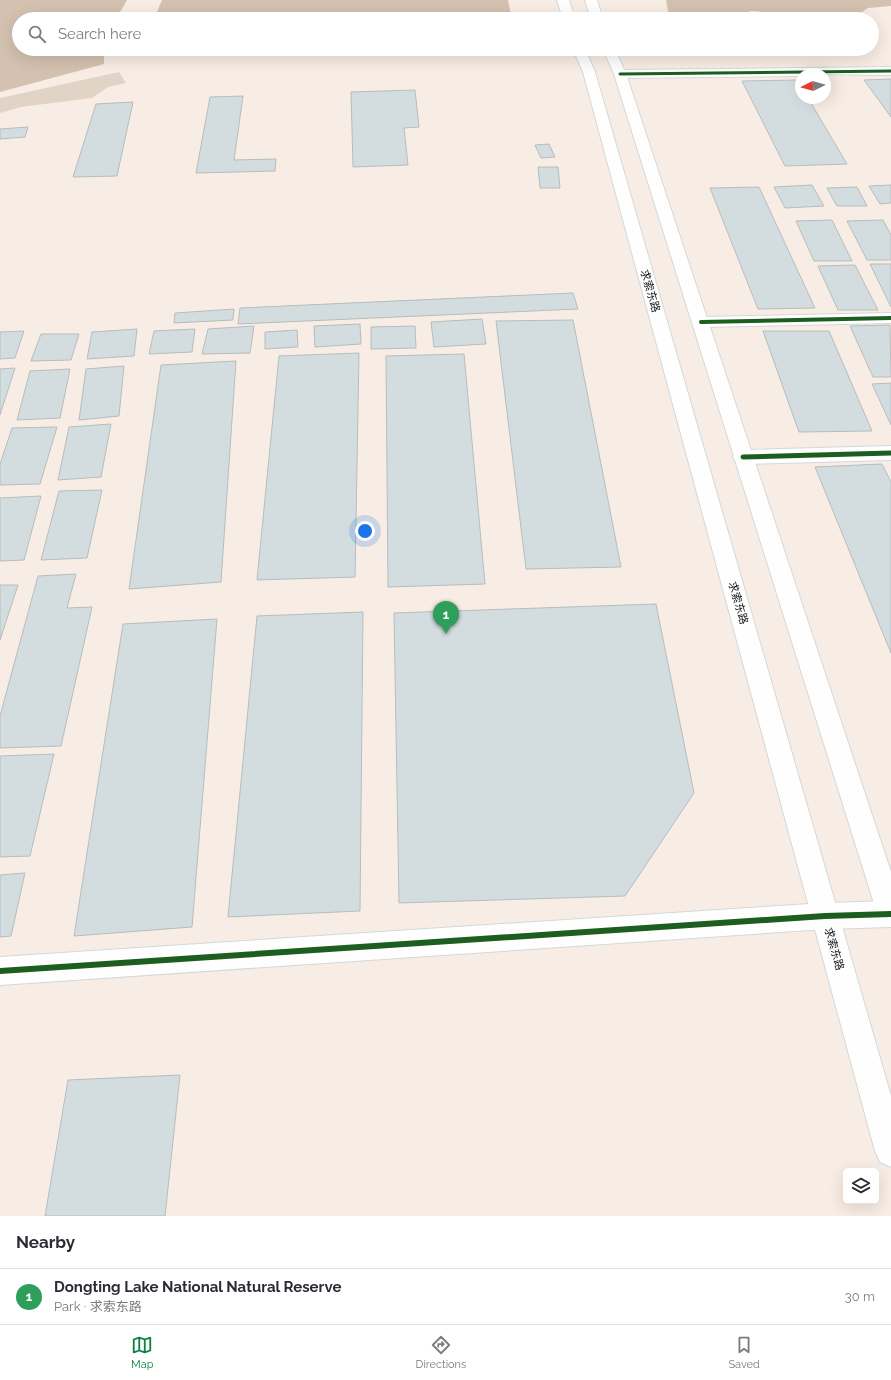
<!DOCTYPE html>
<html lang="en">
<head>
<meta charset="utf-8">
<style>
  body { margin:0; font-family:Raleway,"Noto Sans SC",sans-serif; background:#f2f2f3; color:#2b2b33 }
  .controls { position:absolute; right:12px; bottom:12px; display:grid; overflow:hidden; border-radius:6px; box-shadow:0 4px 16px #0002 }
  .controls button { width:36px; height:36px; display:grid; place-items:center; padding:0; border:0; border-bottom:1px solid #e1e1e2; background:#fff; color:#2b2b33; font:20px sans-serif }
  .compass { position:absolute; left:795px; top:68px; width:36px; height:36px; border-radius:50%; background:#fff; box-shadow:0 4px 16px #0002; rotate:265deg }
  .you { position:absolute; left:365px; top:531px; width:14px; height:14px; margin:-10px; border:3px solid #fff; border-radius:50%; background:#1a73e8; box-shadow:0 0 0 6px #1a73e833 }
  .badge { display:grid; place-items:center; width:26px; height:26px; border-radius:50%; background:#0b8043; color:#fff; font-size:13px; font-weight:700 }
  .pin { position:absolute; translate:-50% -33px; filter:drop-shadow(0 1px 2px #0008) }
  .pin::after { content:''; position:absolute; top:21px; width:14px; height:12px; background:inherit; clip-path:polygon(0 0,100% 0,50% 100%) }
  .list { margin:0; padding:0; list-style:none }
  h2 { display:flex; justify-content:space-between; align-items:center; height:52px; margin:0; padding:0 16px; font-size:17px }
  h2 small { font-size:13px; font-weight:400; color:#7c7c81 }
  .list li { display:grid; grid-template-columns:26px 1fr auto; gap:12px; align-items:center; box-sizing:border-box; height:56px; padding:0 16px; border-top:1px solid #e1e1e2 }
  .list b { display:block; font-size:15px; white-space:nowrap }
  .list p { margin:0; font-size:13px; white-space:nowrap; color:#7c7c81 }
  .list em { font-size:13px; font-style:normal; color:#7c7c81 }
  .icon { flex:none; width:22px; height:22px; fill:none; stroke:currentColor; stroke-width:2; stroke-linecap:round; stroke-linejoin:round }
  .map { position:relative; flex:none; width:891px; height:1216px; overflow:hidden }
  .search { position:absolute; background:#fff; box-shadow:0 4px 16px #0002; left:12px; right:12px; top:12px; height:44px; display:flex; align-items:center; gap:10px; box-sizing:border-box; padding:0 14px; border-radius:22px; color:#7c7c81; font-size:15px }
  .sheet { height:108px; background:#fff }
  nav { display:flex; justify-content:space-around; align-items:center; box-sizing:border-box; height:56px; border-top:1px solid #e1e1e2; background:#fff; font-size:11px; color:#7c7c81 }
  nav a { display:grid; justify-items:center; gap:2px }
  nav .on { color:#0b8043 }
  .map>svg:first-child { display:block }
  .green { fill:#f8ede4; fill-rule:evenodd }
  .forest { fill:#e2d3c7 }
  .water { fill:#d4c1b0 }
  .building { fill:#d3dde0; stroke:#b7bcbd }
  .lines { fill:none; stroke-linecap:round; stroke-linejoin:round }
  .minor-casing { stroke:#d3d8d9; stroke-width:2 }
  .primary-casing { stroke:#d3d8d9; stroke-width:2 }
  .minor { fill:#fefeff; fill-rule:evenodd }
  .primary { fill:#fefeff; fill-rule:evenodd }
  .cycleway-far3-casing { stroke:#fff; stroke-width:4.5 }
  .cycleway-far2-casing { stroke:#fff; stroke-width:6 }
  .cycleway-far1-casing { stroke:#fff; stroke-width:8 }
  .cycleway-casing { stroke:#fff; stroke-width:9 }
  .cycleway-far3 { stroke:#1b5e20; stroke-width:3 }
  .cycleway-far2 { stroke:#1b5e20; stroke-width:4 }
  .cycleway-far1 { stroke:#1b5e20; stroke-width:5 }
  .cycleway { stroke:#1b5e20; stroke-width:6 }
  .labels { text-anchor:middle; dominant-baseline:central; stroke-width:3; stroke-linejoin:round; paint-order:stroke }
  .street-label { font-size:11px; fill:#111718; stroke:#fff }
</style>
</head>
<body>
<div class="map">
<svg width="891" height="1216" viewBox="0 0 891 1216">
  <rect width="100%" height="100%" fill="#f7fbfc"/>
  <!-- green -->
  <path class="green" d="M0 0H891V1216H0ZM19 19H872V49H19ZM801 74H825V98H801ZM846 1171H876V1201H846Z"/>
  <!-- forest -->
  <polygon class="forest" points="119,72 126,83 108,87 92,98 21,107 0,113 0,98"/>
  <!-- water -->
  <g class="water">
    <polygon points="0,0 127,0 116,19 19,19 19,49 104,49 104,64 0,92"/>
    <polygon points="162,0 508,0 511,15 504,19 154,19"/>
    <polygon points="666,0 891,0 891,6 868,8 851,19 751,11 737,19 673,19 669,16"/>
  </g>
  <!-- building -->
  <g class="building">
    <polygon points="891,79 891,117 864,80"/>
    <polygon points="798,80 801,86 801,98 808,98 847,164 785,166 742,81"/>
    <polygon points="415,90 419,127 404,128 408,165 353,167 351,92"/>
    <polygon points="243,96 234,160 276,159 275,171 196,173 210,97"/>
    <polygon points="133,102 117,176 73,177 96,104"/>
    <polygon points="28,127 25,137 0,139 0,129"/>
    <polygon points="549,144 555,157 541,158 535,145"/>
    <polygon points="538,167 558,167 560,188 540,188"/>
    <polygon points="812,185 824,206 785,208 774,187"/>
    <polygon points="891,185 891,203 880,204 869,186"/>
    <polygon points="759,187 815,308 758,309 710,188"/>
    <polygon points="857,187 867,206 837,206 827,188"/>
    <polygon points="832,220 852,261 814,261 796,221"/>
    <polygon points="883,220 891,235 891,260 867,260 847,221"/>
    <polygon points="870,264 891,264 891,307"/>
    <polygon points="855,265 878,310 838,310 818,266"/>
    <polygon points="573,293 578,309 238,324 240,308"/>
    <polygon points="234,309 233,320 174,323 175,313"/>
    <polygon points="482,319 486,344 434,347 431,322"/>
    <polygon points="573,320 621,567 526,569 496,321"/>
    <polygon points="360,324 361,344 315,347 314,326"/>
    <polygon points="890,325 891,377 873,377 850,326"/>
    <polygon points="254,326 250,353 202,354 208,329"/>
    <polygon points="415,326 416,348 371,349 371,327"/>
    <polygon points="137,329 134,356 87,359 92,332"/>
    <polygon points="195,329 192,352 149,354 154,331"/>
    <polygon points="297,330 298,347 265,349 265,332"/>
    <polygon points="24,331 15,358 0,359 0,332"/>
    <polygon points="763,331 829,331 872,431 799,432"/>
    <polygon points="41,334 79,334 71,360 31,361"/>
    <polygon points="359,353 355,577 257,580 279,356"/>
    <polygon points="464,354 485,584 388,587 386,356"/>
    <polygon points="236,361 221,582 129,589 161,365"/>
    <polygon points="124,366 119,416 79,420 86,369"/>
    <polygon points="15,368 0,415 0,369"/>
    <polygon points="70,369 60,418 17,420 30,371"/>
    <polygon points="891,383 891,425 872,384"/>
    <polygon points="111,424 101,477 58,480 69,427"/>
    <polygon points="57,427 40,484 0,485 0,464 12,428"/>
    <polygon points="882,464 891,482 891,653 815,467"/>
    <polygon points="102,490 87,558 41,560 59,491"/>
    <polygon points="41,496 24,560 0,561 0,498"/>
    <polygon points="76,574 67,608 92,607 61,746 0,748 0,716 38,576"/>
    <polygon points="0,585 18,585 0,640"/>
    <polygon points="656,604 694,793 625,896 399,903 394,613"/>
    <polygon points="363,612 360,911 228,917 257,616"/>
    <polygon points="217,619 192,927 74,936 123,624"/>
    <polygon points="54,754 30,856 0,857 0,756"/>
    <polygon points="25,873 11,936 0,937 0,875"/>
    <polygon points="180,1075 165,1216 45,1216 68,1080"/>
  </g>
  <g class="lines">
    <defs>
      <g id="minor">
        <polygon points="891,67 891,75 801,74 801,76 620,78 614,74 620,70"/>
        <polygon points="891,313 891,323 701,327 695,326 693,322 695,318 701,317"/>
        <polygon points="891,446 891,460 743,464 736,462 733,457 736,452 743,450"/>
        <polygon points="891,901 891,927 825,929 0,985 0,957 825,903"/>
      </g>
      <g id="primary">
        <polygon points="557,0 569,0 575,19 563,19"/>
        <polygon points="585,0 597,0 603,19 591,19"/>
        <polygon points="573,49 585,49 595,72 891,1096 891,1167 880,1162 875,1151 583,72"/>
        <polygon points="603,49 615,49 626,74 891,872 891,926 881,922 877,913 614,74"/>
      </g>
    </defs>
    <!-- minor casing -->
    <use href="#minor" class="minor-casing"/>
    <!-- primary casing -->
    <use href="#primary" class="primary-casing"/>
    <!-- minor -->
    <use href="#minor" class="minor"/>
    <!-- primary -->
    <use href="#primary" class="primary"/>
    <defs>
      <polyline id="cycleway-far3" points="620,74 891,71"/>
      <polyline id="cycleway-far2" points="701,322 891,318"/>
      <polyline id="cycleway-far1" points="743,457 891,453"/>
      <polyline id="cycleway" points="0,971 825,916 891,914"/>
    </defs>
    <!-- cycleway-far3 casing -->
    <use href="#cycleway-far3" class="cycleway-far3-casing"/>
    <!-- cycleway-far2 casing -->
    <use href="#cycleway-far2" class="cycleway-far2-casing"/>
    <!-- cycleway-far1 casing -->
    <use href="#cycleway-far1" class="cycleway-far1-casing"/>
    <!-- cycleway casing -->
    <use href="#cycleway" class="cycleway-casing"/>
    <!-- cycleway-far3 -->
    <use href="#cycleway-far3" class="cycleway-far3"/>
    <!-- cycleway-far2 -->
    <use href="#cycleway-far2" class="cycleway-far2"/>
    <!-- cycleway-far1 -->
    <use href="#cycleway-far1" class="cycleway-far1"/>
    <!-- cycleway -->
    <use href="#cycleway" class="cycleway"/>
  </g>
  <g class="labels">
    <!-- street labels -->
    <g class="street-label">
      <text transform="translate(650 291) rotate(74)">求索东路</text>
      <text transform="translate(738 603) rotate(74)">求索东路</text>
      <text transform="translate(834 949) rotate(74)">求索东路</text>
    </g>
  </g>
</svg>
<div class="controls">
<button><svg class="icon" aria-label="layers" viewBox="0 0 24 24"><path d="M12 4l9 5-9 5-9-5zM3 14l9 5 9-5"/></svg></button>
</div>
<svg class="compass" viewBox="-18 -18 36 36"><path d="M0-13l5 13h-10z" fill="#e53935"/><path d="M0 13l5-13h-10z" fill="#7c7c81"/></svg>
<div class="you"></div>
<div class="pin badge" style="left:446px;top:634px;background:#2e9e5b">1</div>
<div class="search"><svg class="icon" aria-label="search" viewBox="0 0 24 24"><circle cx="10" cy="10" r="6"/><path d="M15 15l6 6"/></svg>Search here</div>
</div>
<section class="sheet">
<h2>Nearby<small></small></h2>
<ul class="list">
<li><span class="badge" style="background:#2e9e5b">1</span><div><b>Dongting Lake National Natural Reserve</b><p>Park · 求索东路</p></div><em>30 m</em></li>
</ul>
</section>
<nav>
<a class="on"><svg class="icon" aria-label="map" viewBox="0 0 24 24"><path d="M3 6l6-2 6 2 6-2v14l-6 2-6-2-6 2zM9 4v14M15 6v14"/></svg>Map</a>
<a><svg class="icon" aria-label="directions" viewBox="0 0 24 24"><path d="M12 3l9 9-9 9-9-9zM9 14v-3h6M13 9l2 2-2 2"/></svg>Directions</a>
<a><svg class="icon" aria-label="saved" viewBox="0 0 24 24"><path d="M7 4h10v16l-5-4-5 4z"/></svg>Saved</a>
</nav>
</body>
</html>
